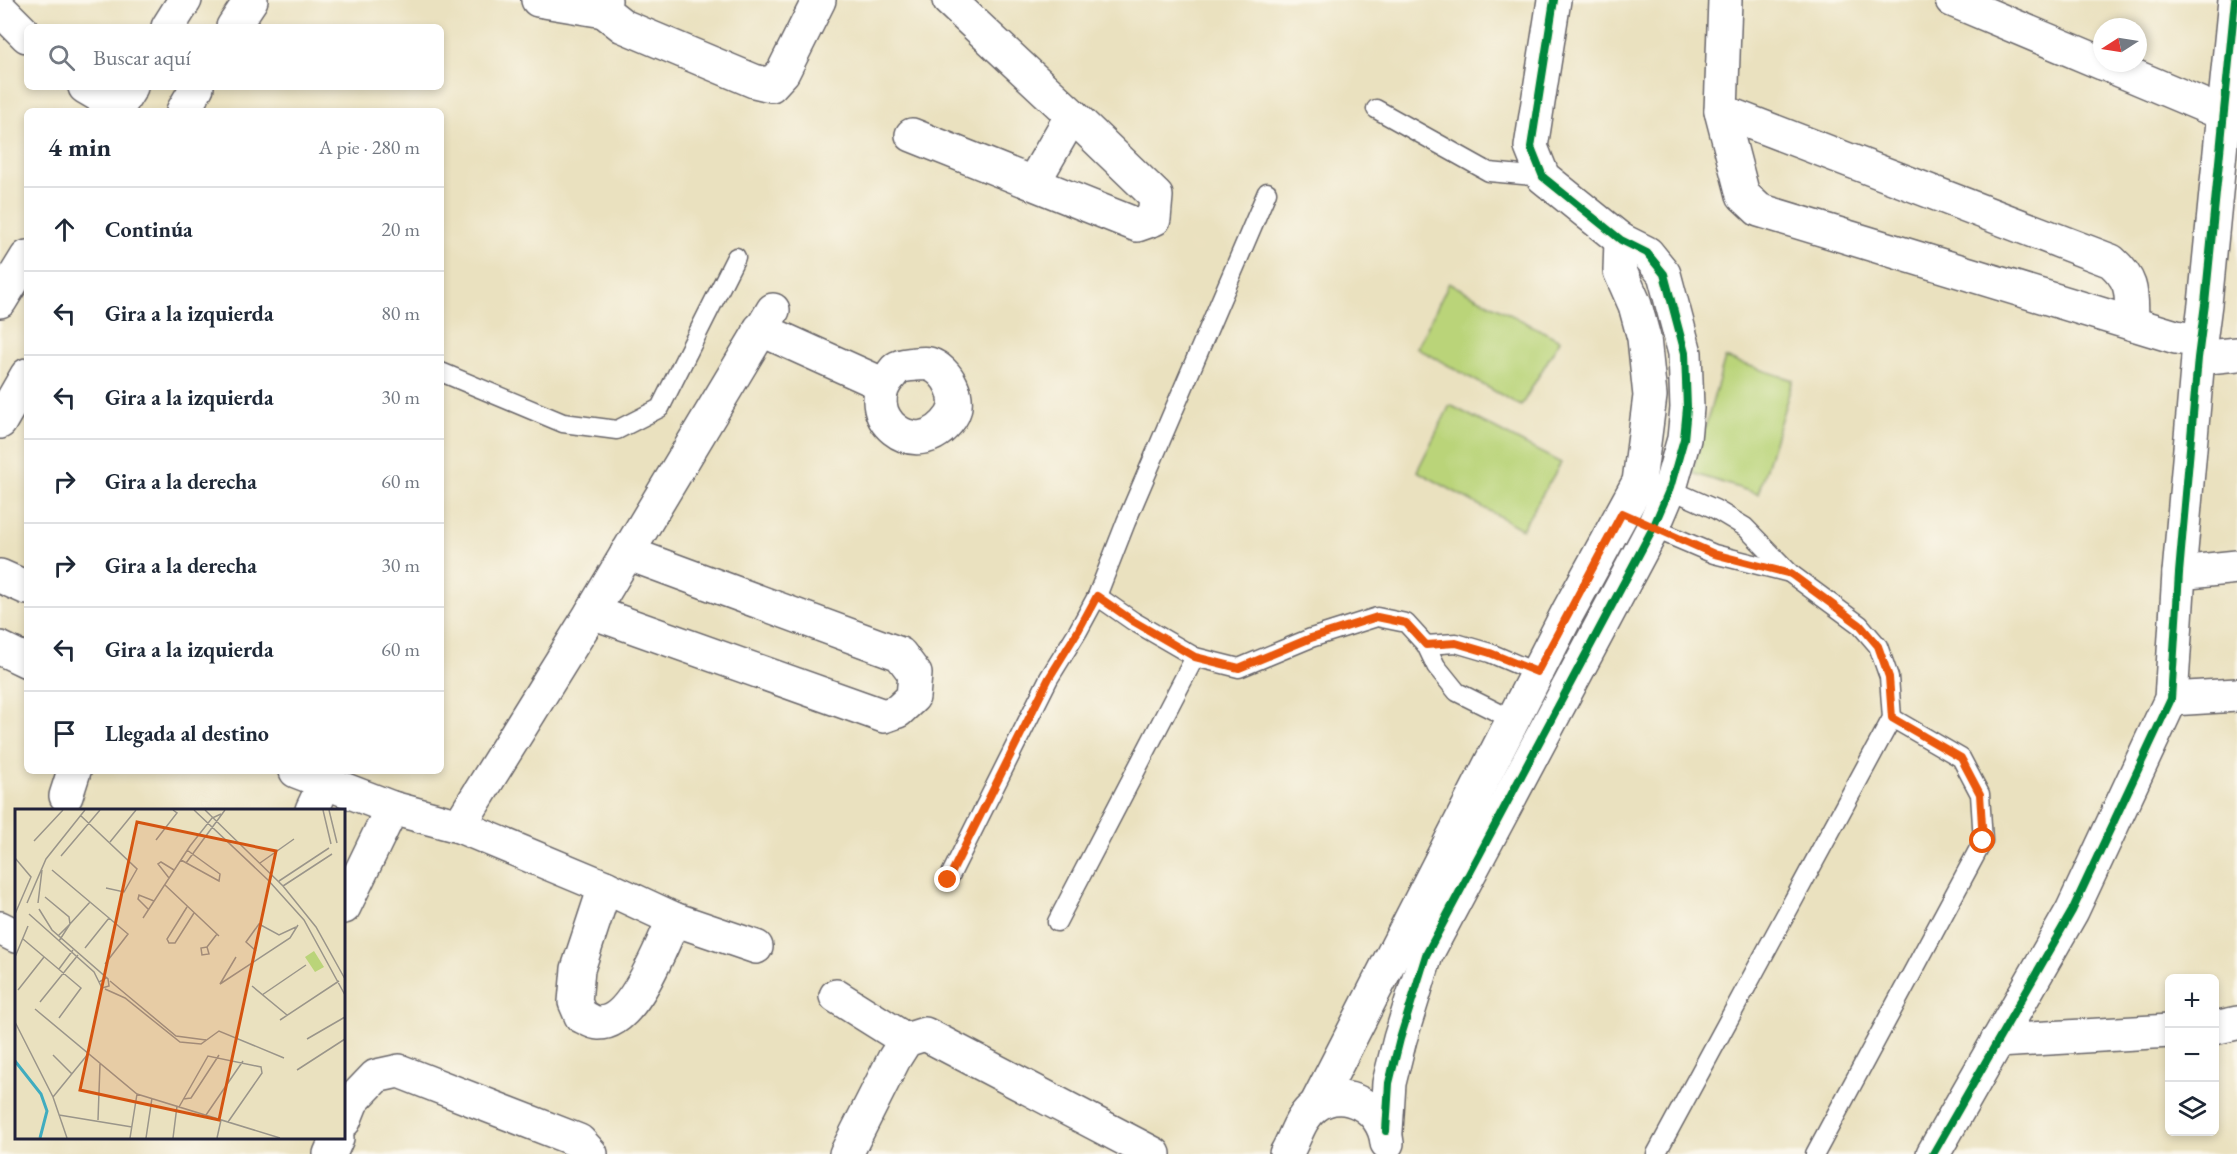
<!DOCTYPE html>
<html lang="es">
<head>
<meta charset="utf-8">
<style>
  body { margin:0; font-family:"EB Garamond",serif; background:#f6f6f7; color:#1f2937 }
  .controls { position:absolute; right:18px; bottom:18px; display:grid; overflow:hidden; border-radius:9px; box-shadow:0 3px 9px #0003 }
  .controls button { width:54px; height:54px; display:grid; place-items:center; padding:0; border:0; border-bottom:2px solid #e0e1e3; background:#fff; color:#1f2937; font:30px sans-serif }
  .compass { position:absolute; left:2093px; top:18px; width:54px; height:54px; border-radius:50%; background:#fff; box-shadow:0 3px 9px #0003; rotate:258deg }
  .stop { position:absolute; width:18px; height:18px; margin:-14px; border:4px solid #ea580c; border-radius:50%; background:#fff }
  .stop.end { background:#ea580c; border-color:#fff; box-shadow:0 2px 6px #0008 }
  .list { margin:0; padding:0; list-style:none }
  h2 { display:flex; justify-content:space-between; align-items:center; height:78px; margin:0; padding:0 24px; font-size:26px }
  h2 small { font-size:20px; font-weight:400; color:#747a83 }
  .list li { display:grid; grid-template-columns:39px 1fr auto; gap:18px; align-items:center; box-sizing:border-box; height:84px; padding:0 24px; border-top:2px solid #e0e1e3 }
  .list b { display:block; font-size:22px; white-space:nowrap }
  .list em { font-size:20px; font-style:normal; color:#747a83 }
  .icon { flex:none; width:33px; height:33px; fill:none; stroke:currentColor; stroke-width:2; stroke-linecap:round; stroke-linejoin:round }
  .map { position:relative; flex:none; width:2237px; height:1154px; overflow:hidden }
  .search { position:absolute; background:#fff; box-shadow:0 3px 9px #0003; left:24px; top:24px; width:420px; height:66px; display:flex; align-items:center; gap:15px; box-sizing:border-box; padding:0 21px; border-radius:9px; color:#747a83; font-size:22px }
  .panel { position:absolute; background:#fff; box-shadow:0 3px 9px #0003; left:24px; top:108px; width:420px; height:666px; border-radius:9px }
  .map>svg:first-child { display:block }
  .green { fill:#bad479; stroke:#6e7b5a; stroke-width:1.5 }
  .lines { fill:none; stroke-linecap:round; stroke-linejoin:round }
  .lane-casing { stroke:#686569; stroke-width:21 }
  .street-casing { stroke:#686569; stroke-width:36 }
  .secondary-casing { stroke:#686569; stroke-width:36 }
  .lane { stroke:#fff; stroke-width:18 }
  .street { stroke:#fff; stroke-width:33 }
  .secondary { stroke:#fff; stroke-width:33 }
  .cycleway-casing { stroke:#fbf7ec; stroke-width:11 }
  .cycleway { stroke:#00873e; stroke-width:8 }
  .route { stroke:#ea580c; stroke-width:8 }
  .inset-river { fill:none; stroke:#40acbf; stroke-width:3 }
  .inset-road { fill:none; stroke:#9a958a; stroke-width:1.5 }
  .view { fill:#d45411; fill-opacity:0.15; stroke:#d45411; stroke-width:3 }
  .inset-edge { fill:none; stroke:#22223b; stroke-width:3 }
</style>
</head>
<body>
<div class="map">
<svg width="2237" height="1154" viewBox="0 0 2237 1154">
  <rect width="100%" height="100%" fill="#fbf7ec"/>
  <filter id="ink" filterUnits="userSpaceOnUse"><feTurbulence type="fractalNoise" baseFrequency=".0167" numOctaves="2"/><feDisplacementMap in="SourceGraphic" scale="12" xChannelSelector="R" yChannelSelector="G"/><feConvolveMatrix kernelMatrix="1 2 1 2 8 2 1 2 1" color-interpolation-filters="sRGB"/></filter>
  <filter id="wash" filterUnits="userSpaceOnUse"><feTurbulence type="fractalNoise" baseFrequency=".008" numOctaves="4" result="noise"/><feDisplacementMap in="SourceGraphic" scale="24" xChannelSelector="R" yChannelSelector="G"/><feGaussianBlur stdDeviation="1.35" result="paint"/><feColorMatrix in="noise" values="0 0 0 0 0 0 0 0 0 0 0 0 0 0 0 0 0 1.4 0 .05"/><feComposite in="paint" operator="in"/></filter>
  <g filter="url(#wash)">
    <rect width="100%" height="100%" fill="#eae1bf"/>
    <!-- green -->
    <g class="green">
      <polygon points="1449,283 1560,340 1521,406 1417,348"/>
      <polygon points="1725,358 1793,380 1758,494 1692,473"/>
      <polygon points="1450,405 1561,463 1522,529 1417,471"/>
    </g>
  </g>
  <g filter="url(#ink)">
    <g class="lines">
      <defs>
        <g id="lane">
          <polyline points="1376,109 1489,172 1543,177"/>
          <polyline points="1267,192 1126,522 1097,596 1133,621 1195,657 1239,668 1311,638 1377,617 1406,623 1426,645 1436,666 1457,692 1519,723"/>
          <polyline points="441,372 563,423 617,430 660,408 736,257"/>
          <polyline points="1646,525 1714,554 1790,573"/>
          <polyline points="1426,645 1456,643 1490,653 1544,676"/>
          <polyline points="948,880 1049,678 1078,631 1097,596"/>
          <polyline points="1057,922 1195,657"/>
          <polyline points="1656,1154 1892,718 1889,677 1878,646 1860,625 1791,574 1745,527 1715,509 1663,486"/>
          <polyline points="1815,1154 1983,841 1980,794 1961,758 1892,718"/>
        </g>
        <g id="street">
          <polyline points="538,0 604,11"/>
          <polyline points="605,0 604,11 623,26 754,81 771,85 783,72 819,0"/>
          <polyline points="1725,0 1721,111 1743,195 1759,210 2176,337 2199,341"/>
          <polyline points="1952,0 2102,63"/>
          <polyline points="0,9 27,36"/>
          <polyline points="2103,63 2224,114"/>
          <polyline points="85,87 119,107"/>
          <path d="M1721 111 2111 261C2135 282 2131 294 2132 323"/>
          <polyline points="912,135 1137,225 1154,219 1156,196 1072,115 949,0"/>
          <polyline points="1033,183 1072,115"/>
          <polyline points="760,329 882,384"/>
          <polyline points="2198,358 2237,354"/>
          <path d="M915 364C919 364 925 363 929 364 948 370 963 399 951 417 916 468 855 413 891 375 893 373 894 370 897 368 901 365 910 365 915 364Z"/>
          <polyline points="2179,573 2237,567"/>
          <polyline points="0,576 27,588"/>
          <polyline points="592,612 884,716 898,711 913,697 915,674 900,654 627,553"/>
          <polyline points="0,648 27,661"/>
          <polyline points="2171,699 2237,695"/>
          <polyline points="296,771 392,808 459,826 605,887 674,919 756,947"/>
          <polyline points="66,796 74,771"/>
          <polyline points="312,810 325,782"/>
          <polyline points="459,826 592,612 773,310"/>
          <path d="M605 887 578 969 575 1002 581 1016C586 1018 593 1023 598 1023 633 1025 661 946 674 919"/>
          <polyline points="344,907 392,808"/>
          <polyline points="0,928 16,936"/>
          <polyline points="836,996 906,1040"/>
          <polyline points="2214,1028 2237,1023"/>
          <polyline points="1997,1041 2170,1031"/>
          <polyline points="1316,1105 1568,612 1639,482 1650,396 1644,338 1635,305 1620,271 1621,240"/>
          <polyline points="344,1121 352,1101 376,1076 399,1071 579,1141 591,1154"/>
          <polyline points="1386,1131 1389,1083 1400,1039 1426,955 1653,528 1670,488 1684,439 1687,408 1685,353 1664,274 1647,253 1621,240 1543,177 1531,147 1554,0"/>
          <polyline points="330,1154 337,1138"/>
          <polyline points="846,1154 894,1059 906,1040 925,1034 1154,1154"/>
          <path d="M1286 1154C1296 1137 1299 1118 1315 1106 1344 1085 1384 1108 1387 1143"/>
          <polyline points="1933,1154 2072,911 2171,699 2179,573 2198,358 2205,304 2235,0"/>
        </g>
        <g id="secondary">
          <polyline points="168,27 185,0"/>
          <polyline points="233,27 251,0"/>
          <polyline points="116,111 131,87"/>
          <polyline points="183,111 197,87"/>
          <polyline points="0,301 27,257"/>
          <polyline points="0,422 27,375"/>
        </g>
      </defs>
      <!-- lane casing -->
      <use href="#lane" class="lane-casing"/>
      <!-- street casing -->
      <use href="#street" class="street-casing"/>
      <!-- secondary casing -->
      <use href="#secondary" class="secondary-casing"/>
      <!-- lane -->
      <use href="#lane" class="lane"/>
      <!-- street -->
      <use href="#street" class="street"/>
      <!-- secondary -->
      <use href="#secondary" class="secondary"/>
      <defs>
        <g id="cycleway">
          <polyline points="1386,1131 1389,1083 1400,1039 1426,955 1653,528 1670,488 1684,439 1687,408 1685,353 1664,274 1647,253 1621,240 1543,177 1531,147 1554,0"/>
          <polyline points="1933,1154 2072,911 2171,699 2179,573 2198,358 2205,304 2235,0"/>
        </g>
      </defs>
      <!-- cycleway casing -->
      <use href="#cycleway" class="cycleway-casing"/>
      <!-- cycleway -->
      <use href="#cycleway" class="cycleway"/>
    </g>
  </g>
  <g class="lines" filter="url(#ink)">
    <!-- route -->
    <polyline class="route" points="948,880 1049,678 1078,631 1097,596 1133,621 1195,657 1239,668 1311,638 1377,617 1406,623 1426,645 1456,643 1490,653 1537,672 1622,513 1714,554 1791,574 1860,625 1878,646 1889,677 1892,718 1961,758 1980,794 1983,841"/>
  </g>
  <!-- overview -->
  <g transform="translate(15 809)">
    <rect width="330" height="330" fill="#eae1bf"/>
    <path d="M299 142 309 158 300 163 290 148Z" fill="#bad479"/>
    <path class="inset-river" d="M0 252 26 285 32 302 25 329"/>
    <path class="inset-road" d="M179 1 253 71 289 111 330 186M190 1 268 77 301 118 330 170M308 1 316 35M314 1 322 34M65 6 122 60 109 83 91 79M141 31 162 4 158 1M19 32 48 1M95 33 121 1M46 47 85 1M0 49 16 68 0 105M166 51 204 72 205 65 172 41M171 54 210 1M245 54 279 30M37 61 113 125 90 155M154 69 143 55 146 53 159 61M264 72 314 39M150 76 204 127M268 77 317 45M30 88 54 108 55 115M12 94 31 50 70 1M23 94 27 61M172 98 152 130 154 134H160L179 104M24 100 37 121 93 170 94 177 87 179 84 173 91 169M133 100 123 90 124 86 139 92M14 105 79 163 84 173M128 109 175 37 197 9 206 5M55 115 75 93M43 127 55 115 44 132M8 130 66 179 44 209M192 138 186 139 187 146 194 145 192 138 202 125M70 139 94 109M241 142 231 133 244 115 264 126 281 118M0 148 13 117M221 148 205 175 275 129 283 116M44 160 58 141M95 172 161 227 191 231M237 177 272 206M90 180 110 189 165 233 186 235 204 222 269 249M3 181 29 148M247 186 291 156M25 193 63 146M20 200 122 285 265 329M265 211 324 172M0 213 38 288 52 329M292 230 330 208M38 246 57 265M282 261 330 230M38 288 73 245M168 290 176 289 204 246M164 298 193 247 246 258 247 264 213 313M44 306 117 318M191 306 228 252M83 311 85 255M115 329 122 285M131 329 137 289M158 329 162 297M202 329 206 311"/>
    <path class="view" d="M122 13 261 42 204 311 65 281Z"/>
    <rect width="330" height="330" class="inset-edge"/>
  </g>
</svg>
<div class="controls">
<button>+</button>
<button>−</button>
<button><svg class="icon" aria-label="layers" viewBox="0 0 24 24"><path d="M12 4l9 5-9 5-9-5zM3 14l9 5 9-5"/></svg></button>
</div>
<svg class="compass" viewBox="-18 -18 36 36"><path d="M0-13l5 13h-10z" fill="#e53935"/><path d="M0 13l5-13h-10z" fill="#747a83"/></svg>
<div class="stop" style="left:1983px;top:841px"></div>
<div class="stop end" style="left:948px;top:880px"></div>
<div class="search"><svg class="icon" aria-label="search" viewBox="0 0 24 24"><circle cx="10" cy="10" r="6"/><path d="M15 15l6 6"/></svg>Buscar aquí</div>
<section class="panel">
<h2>4 min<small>A pie · 280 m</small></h2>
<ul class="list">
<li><svg class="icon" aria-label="ahead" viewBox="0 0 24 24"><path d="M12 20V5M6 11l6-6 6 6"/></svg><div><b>Continúa</b></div><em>20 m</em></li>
<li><svg class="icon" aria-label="left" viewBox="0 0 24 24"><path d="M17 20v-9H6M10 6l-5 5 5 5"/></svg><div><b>Gira a la izquierda</b></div><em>80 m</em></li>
<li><svg class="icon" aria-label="left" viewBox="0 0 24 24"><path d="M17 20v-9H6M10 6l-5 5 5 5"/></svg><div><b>Gira a la izquierda</b></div><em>30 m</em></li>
<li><svg class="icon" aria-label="right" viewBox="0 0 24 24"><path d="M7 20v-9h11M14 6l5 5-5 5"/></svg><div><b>Gira a la derecha</b></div><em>60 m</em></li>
<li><svg class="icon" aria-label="right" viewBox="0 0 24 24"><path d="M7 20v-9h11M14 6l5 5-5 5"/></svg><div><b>Gira a la derecha</b></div><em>30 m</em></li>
<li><svg class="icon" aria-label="left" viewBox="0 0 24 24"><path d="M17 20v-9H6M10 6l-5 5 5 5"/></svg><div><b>Gira a la izquierda</b></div><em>60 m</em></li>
<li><svg class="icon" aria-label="arrive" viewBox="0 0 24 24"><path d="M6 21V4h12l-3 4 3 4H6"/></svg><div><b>Llegada al destino</b></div></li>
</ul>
</section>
</div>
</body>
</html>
